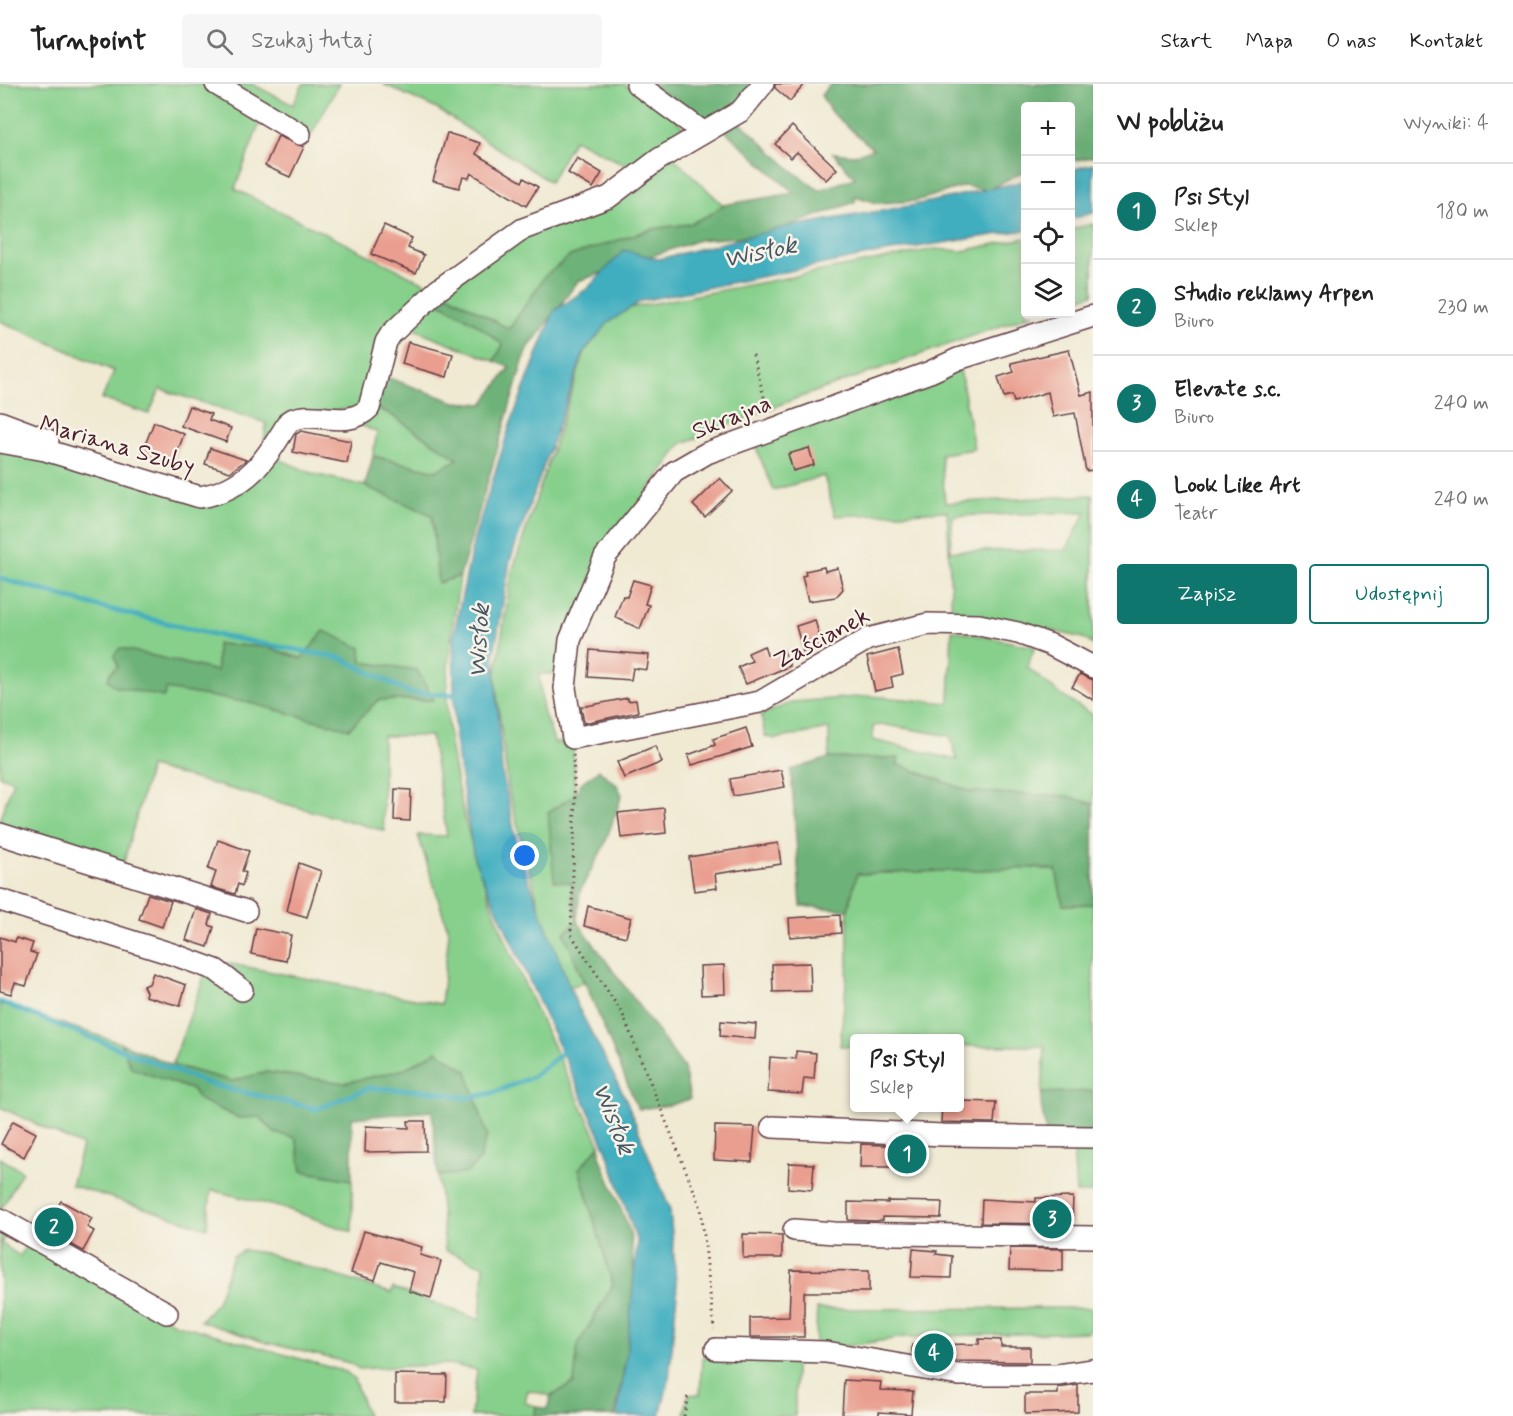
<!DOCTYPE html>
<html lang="pl">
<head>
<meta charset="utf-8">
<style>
  body { margin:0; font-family:Mynerve,sans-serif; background:#f6f6f6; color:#222 }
  .controls { position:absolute; right:18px; top:18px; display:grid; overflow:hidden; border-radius:6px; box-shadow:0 6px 24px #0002 }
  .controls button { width:54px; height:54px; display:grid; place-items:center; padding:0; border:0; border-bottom:2px solid #e0e0e0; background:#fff; color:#222; font:30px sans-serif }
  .you { position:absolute; left:525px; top:772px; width:21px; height:21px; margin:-15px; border:4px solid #fff; border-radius:50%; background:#1a73e8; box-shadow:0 0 0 9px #1a73e833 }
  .badge { display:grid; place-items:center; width:39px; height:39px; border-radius:50%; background:#0f766e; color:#fff; font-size:20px; font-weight:700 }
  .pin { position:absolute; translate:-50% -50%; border:3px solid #fff; box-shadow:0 2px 6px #0006 }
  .popup { position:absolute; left:850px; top:950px; width:114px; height:78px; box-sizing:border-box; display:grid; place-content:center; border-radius:6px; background:#fff; filter:drop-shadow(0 2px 4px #0005); font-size:20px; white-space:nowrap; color:#767676 }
  .popup b { font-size:22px; color:#222 }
  .popup::after { content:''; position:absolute; left:50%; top:100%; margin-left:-12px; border:12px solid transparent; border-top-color:#fff }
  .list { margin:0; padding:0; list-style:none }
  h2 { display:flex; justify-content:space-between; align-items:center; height:78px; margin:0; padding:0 24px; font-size:26px }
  h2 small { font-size:20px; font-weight:400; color:#767676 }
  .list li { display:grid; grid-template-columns:39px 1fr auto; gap:18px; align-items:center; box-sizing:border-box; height:96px; padding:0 24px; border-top:2px solid #e0e0e0 }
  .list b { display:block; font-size:22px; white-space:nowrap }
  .list p { margin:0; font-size:20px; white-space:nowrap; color:#767676 }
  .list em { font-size:20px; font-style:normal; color:#767676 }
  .actions { display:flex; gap:12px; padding:18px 24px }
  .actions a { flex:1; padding:14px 0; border:2px solid #0f766e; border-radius:6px; text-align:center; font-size:21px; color:#0f766e }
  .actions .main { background:#0f766e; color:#fff }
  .icon { flex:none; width:33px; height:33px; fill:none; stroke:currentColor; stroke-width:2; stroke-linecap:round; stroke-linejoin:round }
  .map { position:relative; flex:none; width:1093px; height:1332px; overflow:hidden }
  header { display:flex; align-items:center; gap:36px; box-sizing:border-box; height:84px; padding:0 30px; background:#fff; border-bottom:2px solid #e0e0e0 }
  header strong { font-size:28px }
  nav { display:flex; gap:33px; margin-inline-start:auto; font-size:21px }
  .search { width:420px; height:54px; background:#f6f6f6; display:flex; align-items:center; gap:15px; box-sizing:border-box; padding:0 21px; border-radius:6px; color:#767676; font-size:22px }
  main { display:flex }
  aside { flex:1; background:#fff }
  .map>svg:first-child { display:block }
  .green { fill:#87d08c; stroke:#68785c; stroke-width:1.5; fill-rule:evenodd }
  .forest { fill:#6db278; stroke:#5c6852; stroke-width:1.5 }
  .water { fill:#41aebf; stroke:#466675; stroke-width:1.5 }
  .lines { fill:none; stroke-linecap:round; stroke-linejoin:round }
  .stream { stroke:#41aebf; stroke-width:5 }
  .building { fill:#e99e8f }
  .minor-casing { stroke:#633d44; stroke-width:24 }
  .path { stroke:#633d44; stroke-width:3; stroke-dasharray:1.5 4.5; stroke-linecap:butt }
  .minor { stroke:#fff; stroke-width:21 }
  .labels { text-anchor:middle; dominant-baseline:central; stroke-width:5; stroke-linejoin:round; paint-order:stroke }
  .street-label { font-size:24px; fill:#4a1f2b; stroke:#f7f3e8 }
  .water-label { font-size:26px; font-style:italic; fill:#465866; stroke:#f7f3e8 }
</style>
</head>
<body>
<header>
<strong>Turnpoint</strong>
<div class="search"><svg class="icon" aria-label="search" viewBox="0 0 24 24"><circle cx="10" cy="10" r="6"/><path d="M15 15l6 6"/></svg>Szukaj tutaj</div>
<nav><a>Start</a><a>Mapa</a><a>O nas</a><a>Kontakt</a></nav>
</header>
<main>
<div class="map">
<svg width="1093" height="1332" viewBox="0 0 1093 1332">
  <rect width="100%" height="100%" fill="#f7f3e8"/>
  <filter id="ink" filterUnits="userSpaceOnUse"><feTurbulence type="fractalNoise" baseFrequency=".0167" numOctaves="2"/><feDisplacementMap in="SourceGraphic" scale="12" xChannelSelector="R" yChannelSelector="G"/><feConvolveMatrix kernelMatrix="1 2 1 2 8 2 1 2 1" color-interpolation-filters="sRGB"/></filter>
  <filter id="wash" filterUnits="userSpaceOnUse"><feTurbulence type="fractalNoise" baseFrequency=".008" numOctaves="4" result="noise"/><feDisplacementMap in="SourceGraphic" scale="24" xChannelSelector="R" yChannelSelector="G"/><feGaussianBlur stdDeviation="1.35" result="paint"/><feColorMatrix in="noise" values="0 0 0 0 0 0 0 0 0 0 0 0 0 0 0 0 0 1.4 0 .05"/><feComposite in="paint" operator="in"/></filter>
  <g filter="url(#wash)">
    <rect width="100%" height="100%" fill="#f0ead3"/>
    <!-- green -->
    <g class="green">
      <polygon points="0,0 211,0 266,33 258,43 235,105 435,204 398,238 366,323 295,331 263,369 266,339 160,305 149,330 102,315 114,287 0,237"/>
      <polygon points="221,0 252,0 293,21 303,0 339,0 310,53"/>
      <polygon points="383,0 624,0 669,27 688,49 638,87 574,55 550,98 437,25"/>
      <polygon points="672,72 723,121 711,130 689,140 652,145 570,172 509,246 444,208 522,150"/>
      <polygon points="1093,140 1093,210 1071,217 1071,145"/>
      <polygon points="1025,154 1026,230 1034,230 792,316 681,360 603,471 561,590 539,590 543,627 555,660 573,654 575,711 572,810 577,837 564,849 584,899 569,903 548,856 509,709 495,595 512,488 589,255 619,226 935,165 962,167"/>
      <polygon points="435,216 477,240 503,261 494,277 404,241"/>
      <path d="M959 280 974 365 941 370 945 419 1093 411V561L1083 554 1031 542 1029 544 952 532 947 427 835 432 824 392 773 406 754 358ZM1086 428 1066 466 950 467 953 432Z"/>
      <polygon points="372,323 388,329 459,375 436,387 373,372 377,348 355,339"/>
      <path d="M0 361 195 416 274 373 314 390 365 402 432 431 438 499 460 492C453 539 444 589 448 637 461 789 537 925 600 1061L579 1085 613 1201 578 1261 574 1299 551 1312 528 1306 525 1319 536 1322 535 1332H471L477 1286 449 1280 359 1285 350 1279 264 1258 200 1237 217 1218 233 1172 244 1166 264 1169 391 1209 393 1204 480 1236 484 1182 445 1166 438 1092 467 1089 479 1077 487 1051 466 987 437 967 402 986 344 999 267 988 232 997 172 981 210 876 441 920 449 849 418 751 447 752 431 652H383V738L385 747 150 683 122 785 0 745V737L13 696 0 692ZM217 560 266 563 434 616H378L349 645 250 619 166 605 164 613 110 589 118 582 120 564 217 587Z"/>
      <path d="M952 546 1035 563 1027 583 1062 612 1093 631V720L1067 712 971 708 897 680 898 674H829V645L775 655 765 652 761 631 793 618 870 612 949 619ZM886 641 950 652 957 676 873 656V642Z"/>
      <polygon points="1035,784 1056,786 1063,821 1093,820 1093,1007 1042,1009 1045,962 960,962 960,954 854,954 854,962 840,962 848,880 848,826 856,790"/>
      <polygon points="0,919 121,959 131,984 193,1006 200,1016 238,1034 260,1033 275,1049 296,1054 302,1087 352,1096 352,1148 287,1125 211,1106 207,1144 71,1101 82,1062 0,1023"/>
      <polygon points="1093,1059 1093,1109 1076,1109 1073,1060"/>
      <polygon points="0,1074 22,1087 0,1128"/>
      <polygon points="0,1141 7,1150 1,1159 20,1172 26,1161 174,1239 346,1288 354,1295 367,1332 0,1332"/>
      <polygon points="1093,1224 1089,1248 905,1253 815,1267 817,1225"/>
      <polygon points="716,1265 795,1267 795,1332 684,1332 688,1311 700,1310 702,1274"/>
    </g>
    <!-- forest -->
    <g class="forest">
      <polygon points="646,0 757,0 748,13 703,40"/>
      <polygon points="831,0 1093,0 1093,73 1071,77 1070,22 1026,22 1025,87 987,106 964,102 916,117 877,119 855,112 855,118 764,151 699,156 578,197 526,267 460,492 438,499 432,431 365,402 373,372 436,387 458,375 388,329 372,323 381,296 389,294 455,318 483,320 510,283 494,277 503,261 477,240 435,216 444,208 509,245 545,192 570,172 652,145 689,140 711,130 723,121 794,109 722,44 739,37 794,88 819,106 855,94 833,69 854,71 873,65 831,28 821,11"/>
      <polygon points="324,547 361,564 362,578 417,586 434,616 378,616 349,645 250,619 166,605 164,613 116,603 108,596 110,589 118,582 114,571 120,564 217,587 217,560 267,563 301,575"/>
      <polygon points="829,674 899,674 897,680 971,708 1067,712 1093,720 1093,820 1063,821 1056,786 1035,784 857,790 848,826 801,822 791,686"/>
      <polygon points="599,686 617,701 622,711 604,762 580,807 577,837 684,984 690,1015 671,1021 638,1025 564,849 577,837 572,799 554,797 548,728 575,711 581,699"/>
      <polygon points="121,959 172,981 232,997 267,988 344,999 402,986 437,967 467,987 487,1051 479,1077 467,1089 438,1092 432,1027 352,1034 352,1096 302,1087 296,1054 275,1049 260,1033 239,1034 200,1016 193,1006 131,984"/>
      <polygon points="1093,1007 1093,1059 1048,1061 1041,1020 1042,1009"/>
      <polygon points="600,1061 600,1072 630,1148 637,1215 615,1332 535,1332 536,1322 547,1325 551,1312 574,1299 578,1261 613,1201 579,1085"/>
    </g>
    <!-- water -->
    <g class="water">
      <polygon points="1093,80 1093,129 1071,135 1071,86"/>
      <polygon points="1025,97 1025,146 879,169 641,217 609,238 584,268 510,477 494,570 502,687 519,771 576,919 626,1015 670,1126 677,1210 669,1295 660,1332 617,1332 627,1267 637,1158 606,1065 474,775 455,655 453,554 474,455 510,341 554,227 588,204 624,166 659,175 786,143 915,121"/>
    </g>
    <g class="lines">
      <!-- stream -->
      <g class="stream">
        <polyline points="0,494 96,522 221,552 341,574 410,609 461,611"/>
        <polyline points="0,918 212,1001 317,1025 369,1004 433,1007 467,1014 493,1009 532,993 566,966"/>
      </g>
    </g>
    <g id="blocks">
      <!-- building -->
      <g class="building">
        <polygon points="775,0 805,0 790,17 775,4"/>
        <polygon points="792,42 837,85 826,96 797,68 791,74 775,60"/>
        <polygon points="447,49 480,59 476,70 522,98 524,94 538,103 526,122 471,89 469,94 463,93 459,104 433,97"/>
        <polygon points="278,52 304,63 290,93 265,82"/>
        <polygon points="577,74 602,89 593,104 568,89"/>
        <polygon points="384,141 412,154 408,164 424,171 416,189 371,170"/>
        <polygon points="408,258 453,270 447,293 402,280"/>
        <polygon points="1069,266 1081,311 1093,308 1093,386 1086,387 1075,329 1053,333 1048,308 1014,318 1012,311 1004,313 998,293 1014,288 1011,279"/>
        <polygon points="189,322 211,330 209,336 231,344 226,358 181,342"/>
        <polygon points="154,338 184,350 172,383 141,371"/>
        <polygon points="301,347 351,357 347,379 293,368 296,350"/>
        <polygon points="210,364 246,376 230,388 205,380"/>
        <polygon points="809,364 814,381 793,387 788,370"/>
        <polygon points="720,394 732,407 705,433 693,421"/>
        <polygon points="824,483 825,487 838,484 843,505 836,513 808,517 802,492 806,491 805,487"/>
        <polygon points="633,496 651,501 645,520 649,521 640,545 615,533 623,512 627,513"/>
        <polygon points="815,536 822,562 803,568 796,542"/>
        <polygon points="764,562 767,571 783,565 790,582 746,600 738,583 752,577 748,569"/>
        <polygon points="898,565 903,590 891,593 893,603 875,607 867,573"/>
        <polygon points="590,566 649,571 647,586 633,584 631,596 588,593"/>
        <polygon points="1080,590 1093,596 1093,616 1072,603"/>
        <polygon points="628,614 628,617 636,616 638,628 584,639 581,623"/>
        <polygon points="746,644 752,663 692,681 688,671 715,661 713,655"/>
        <polygon points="655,662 662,678 624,694 617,678"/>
        <polygon points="781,686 785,703 733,712 730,695"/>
        <polygon points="395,705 411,706 410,737 394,736"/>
        <polygon points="664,724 666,749 621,754 618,729"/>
        <polygon points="218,756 249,767 242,787 246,789 242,802 238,800 235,810 211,803 216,788 208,785"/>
        <polygon points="778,759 781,780 715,790 717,804 694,807 689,773"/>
        <polygon points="299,779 321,787 307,833 287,827"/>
        <polygon points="148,810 171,817 162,843 139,835"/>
        <polygon points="588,822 631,834 626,853 584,842"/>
        <polygon points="196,825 212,830 209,841 214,843 208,863 186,856"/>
        <polygon points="840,831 841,849 790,853 789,834"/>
        <polygon points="256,844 291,851 286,877 251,870"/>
        <polygon points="0,853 15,858 16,854 33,859 30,868 37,870 26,902 15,899 11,910 0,907"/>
        <polygon points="810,879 811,907 773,908 772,880"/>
        <polygon points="724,881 725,910 701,911 700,882"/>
        <polygon points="153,889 186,901 180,922 145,912 146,908 143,902 149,900"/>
        <polygon points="721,937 756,940 755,955 720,952"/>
        <polygon points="796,967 816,969 814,995 804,994 802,1010 768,1008 770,973 796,975"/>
        <polygon points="960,1017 996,1018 994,1039 941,1038 942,1023 960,1023"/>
        <polygon points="13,1037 36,1049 24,1073 1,1060"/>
        <polygon points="408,1037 425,1037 426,1067 365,1068 366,1042 409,1044"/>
        <polygon points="715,1042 755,1043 752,1078 714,1076"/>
        <polygon points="861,1060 919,1063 919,1083 860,1083"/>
        <polygon points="789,1079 814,1080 812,1106 788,1104"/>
        <polygon points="1073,1113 1072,1140 981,1139 982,1115 1036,1118 1036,1114"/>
        <polygon points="61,1117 92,1134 87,1143 94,1147 83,1167 40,1143 50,1123 56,1126"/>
        <polygon points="888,1117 942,1118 941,1134 883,1133 883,1136 876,1137 848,1136 848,1118 888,1119"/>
        <polygon points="364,1147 422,1163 420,1171 441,1177 431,1214 409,1207 414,1188 381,1178 375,1196 351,1189"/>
        <polygon points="743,1150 782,1151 782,1174 743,1174"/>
        <polygon points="1010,1164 1063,1165 1063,1187 1009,1186"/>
        <polygon points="913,1165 937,1167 936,1170 952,1172 951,1194 911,1193"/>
        <polygon points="791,1186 869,1187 869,1208 804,1208 804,1253 750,1253 750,1234 789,1233"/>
        <polygon points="979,1255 1001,1256 1001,1263 1030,1263 1030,1278 956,1277 912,1270 912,1261 979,1260"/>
        <polygon points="395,1290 447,1291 446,1318 395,1318"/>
        <polygon points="844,1296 881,1298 880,1306 913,1307 911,1330 879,1328 879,1332 842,1331"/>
        <polygon points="1078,1301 1078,1328 1025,1330 1025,1310 1058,1310 1058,1304"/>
      </g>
    </g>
  </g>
  <g filter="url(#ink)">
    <use href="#blocks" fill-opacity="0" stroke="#633d44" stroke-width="1.5"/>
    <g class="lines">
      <defs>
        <g id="minor">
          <polyline points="216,0 300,50"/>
          <polyline points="637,0 703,48"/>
          <polyline points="1093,232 958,275 930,288 707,369 674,388 605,473 570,556 565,604 573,654 760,618 868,555 928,540 979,541 1018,549 1051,561 1093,583"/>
          <polyline points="0,338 48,356"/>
          <path d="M0 358 45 366 200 413C247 405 266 376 289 337 314 324 346 347 369 324L386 258 391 250 438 206 523 145 609 113 659 75 741 27 763 0"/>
          <polyline points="0,750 246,827"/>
          <polyline points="0,816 175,871 216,886 242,906"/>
          <polyline points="772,1043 943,1051 1093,1053"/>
          <polyline points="0,1135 167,1229"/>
          <polyline points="794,1146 834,1149 1093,1153"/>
          <polyline points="716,1265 826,1268 959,1291 1057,1291 1093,1286"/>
        </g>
      </defs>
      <!-- minor casing -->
      <use href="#minor" class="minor-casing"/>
      <!-- path -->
      <g class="path">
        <polyline points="753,271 768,328"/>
        <polyline points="573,671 575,725 571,850 623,931 701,1124 714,1246"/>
        <polyline points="684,1332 688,1311"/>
      </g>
      <!-- minor -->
      <use href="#minor" class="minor"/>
    </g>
  </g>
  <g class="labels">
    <!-- street labels -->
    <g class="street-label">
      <text transform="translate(732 334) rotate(-22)">Skrajna</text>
      <text transform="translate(117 362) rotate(16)">Mariana Szuby</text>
      <text transform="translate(822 555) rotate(-28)">Zaścianek</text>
    </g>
    <!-- water labels -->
    <g class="water-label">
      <text transform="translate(760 169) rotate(-12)">Wisłok</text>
      <text transform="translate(480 557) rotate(-87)">Wisłok</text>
      <text transform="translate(613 1035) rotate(68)">Wisłok</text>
    </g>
  </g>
</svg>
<div class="controls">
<button>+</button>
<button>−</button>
<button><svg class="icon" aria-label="locate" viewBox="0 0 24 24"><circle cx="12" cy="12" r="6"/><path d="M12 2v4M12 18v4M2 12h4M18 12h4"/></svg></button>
<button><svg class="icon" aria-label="layers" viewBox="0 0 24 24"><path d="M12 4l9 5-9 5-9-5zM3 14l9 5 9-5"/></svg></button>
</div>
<div class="you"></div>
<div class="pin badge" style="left:907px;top:1070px">1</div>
<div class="popup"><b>Psi Styl</b>Sklep</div>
<div class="pin badge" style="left:54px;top:1143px">2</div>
<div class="pin badge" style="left:1052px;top:1135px">3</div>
<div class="pin badge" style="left:934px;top:1269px">4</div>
</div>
<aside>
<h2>W pobliżu<small>Wyniki: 4</small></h2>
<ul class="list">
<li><span class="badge">1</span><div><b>Psi Styl</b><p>Sklep</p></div><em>180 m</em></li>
<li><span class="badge">2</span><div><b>Studio reklamy Arpen</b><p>Biuro</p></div><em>230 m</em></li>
<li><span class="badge">3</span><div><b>Elevate s.c.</b><p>Biuro</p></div><em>240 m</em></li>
<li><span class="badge">4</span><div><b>Look Like Art</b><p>Teatr</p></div><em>240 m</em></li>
</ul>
<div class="actions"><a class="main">Zapisz</a><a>Udostępnij</a></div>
</aside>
</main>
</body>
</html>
